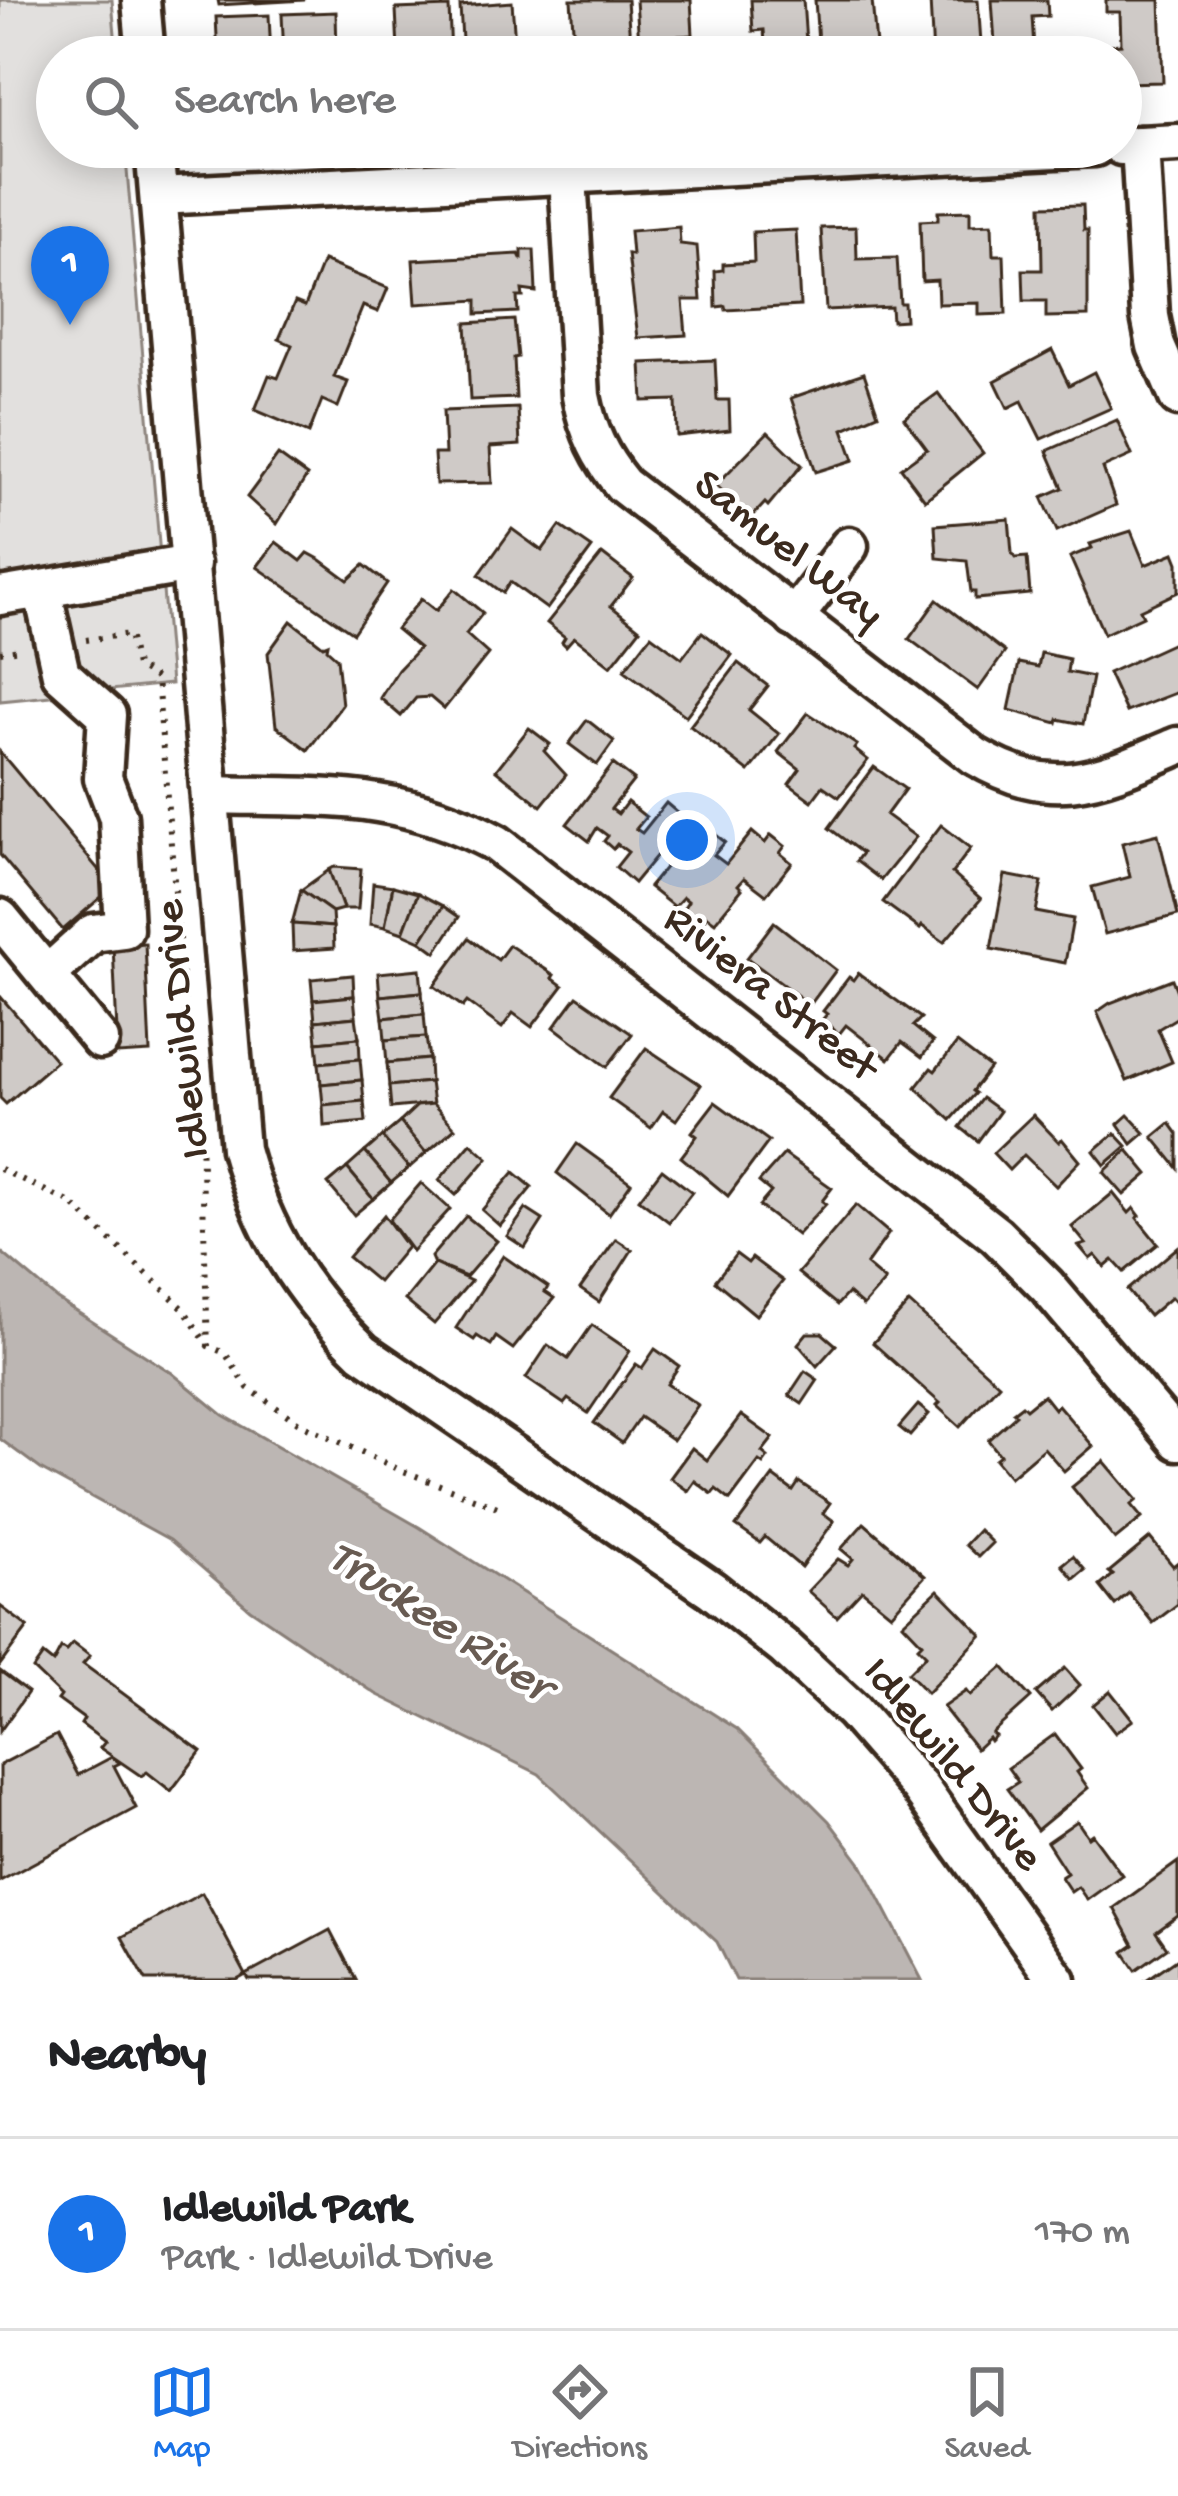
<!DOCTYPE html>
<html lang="en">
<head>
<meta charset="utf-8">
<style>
  body { margin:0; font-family:"Gochi Hand",sans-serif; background:#f2f2f2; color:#202124 }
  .you { position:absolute; left:687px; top:840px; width:42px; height:42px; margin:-30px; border:9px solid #fff; border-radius:50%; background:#1a73e8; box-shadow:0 0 0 18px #1a73e833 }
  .badge { display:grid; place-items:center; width:78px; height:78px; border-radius:50%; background:#1a73e8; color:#fff; font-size:39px; font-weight:700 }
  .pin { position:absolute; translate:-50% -99px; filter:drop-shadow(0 3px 6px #0008) }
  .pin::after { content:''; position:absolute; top:63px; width:42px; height:36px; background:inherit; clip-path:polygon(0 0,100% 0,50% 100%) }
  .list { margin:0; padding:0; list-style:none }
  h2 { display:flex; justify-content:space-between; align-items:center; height:156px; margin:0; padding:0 48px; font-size:51px }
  h2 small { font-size:39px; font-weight:400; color:#757577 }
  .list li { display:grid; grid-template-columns:78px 1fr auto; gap:36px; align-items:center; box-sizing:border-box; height:192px; padding:0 48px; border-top:3px solid #e0e0e0 }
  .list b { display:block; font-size:45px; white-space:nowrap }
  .list p { margin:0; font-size:39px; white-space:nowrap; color:#757577 }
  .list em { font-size:39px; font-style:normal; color:#757577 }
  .icon { flex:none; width:66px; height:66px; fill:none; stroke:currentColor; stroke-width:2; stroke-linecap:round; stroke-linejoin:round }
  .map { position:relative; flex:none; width:1178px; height:1980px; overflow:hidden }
  .search { position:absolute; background:#fff; box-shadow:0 6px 30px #0003; left:36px; right:36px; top:36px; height:132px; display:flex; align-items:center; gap:30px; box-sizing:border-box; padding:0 42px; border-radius:66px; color:#757577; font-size:45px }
  .sheet { height:348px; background:#fff }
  nav { display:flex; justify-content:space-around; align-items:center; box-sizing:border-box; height:168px; border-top:3px solid #e0e0e0; background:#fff; font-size:33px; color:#757577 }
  nav a { display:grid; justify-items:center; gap:6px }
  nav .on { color:#1a73e8 }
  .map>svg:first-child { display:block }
  .green { fill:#e2e0de; stroke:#8e857e; stroke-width:3 }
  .water { fill:#bcb6b3; stroke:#887e77; stroke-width:3 }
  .building { fill:#cfcac7; stroke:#3b2a1e; stroke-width:3 }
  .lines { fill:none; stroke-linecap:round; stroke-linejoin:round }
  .minor-casing { stroke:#3b2a1e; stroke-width:45 }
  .path { stroke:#3b2a1e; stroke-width:6; stroke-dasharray:3 9; stroke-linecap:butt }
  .minor { stroke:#fff; stroke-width:36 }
  .labels { text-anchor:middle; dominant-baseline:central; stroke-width:9; stroke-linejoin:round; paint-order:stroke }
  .street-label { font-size:45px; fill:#3b2a1e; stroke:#fff }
  .water-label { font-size:48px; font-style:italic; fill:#685b52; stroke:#fff }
</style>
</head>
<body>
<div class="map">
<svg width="1178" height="1980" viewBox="0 0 1178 1980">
  <rect width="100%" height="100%" fill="#fff"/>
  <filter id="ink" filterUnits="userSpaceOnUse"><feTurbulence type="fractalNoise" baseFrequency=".00833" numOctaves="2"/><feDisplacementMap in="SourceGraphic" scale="24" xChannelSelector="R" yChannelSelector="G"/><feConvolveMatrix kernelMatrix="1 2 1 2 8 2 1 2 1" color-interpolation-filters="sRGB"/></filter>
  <g filter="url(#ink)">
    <!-- green -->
    <polygon class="green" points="0,0 112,0 117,57 57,57 57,147 125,147 171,684 0,701"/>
    <!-- water -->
    <polygon class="water" points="0,1251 57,1299 172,1373 223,1415 419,1527 737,1729 829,1821 862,1865 922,1980 736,1980 717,1942 539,1774 376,1694 250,1609 170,1540 42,1470 0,1439"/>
    <!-- building -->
    <g class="building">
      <polygon points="218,0 305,0 219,5"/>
      <polygon points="571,0 627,0 631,57 575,57"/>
      <polygon points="636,0 691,0 693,35 679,36 681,57 640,57"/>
      <polygon points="751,0 803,0 807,57 766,57 764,30 753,31"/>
      <polygon points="815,0 872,0 877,57 819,57"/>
      <polygon points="930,0 978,0 982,57 933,57"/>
      <polygon points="992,0 1047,0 1048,16 1032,17 1034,48 1048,47 1049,57 996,57"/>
      <polygon points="1106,0 1160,0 1163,82 1121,83 1121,57 1109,57 1109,45 1121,44 1120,12 1106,12"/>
      <polygon points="512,2 516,57 463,57 460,6"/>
      <polygon points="449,7 451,57 411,57 411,50 398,50 396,9"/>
      <polygon points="336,12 337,53 284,57 282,14"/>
      <polygon points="269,15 271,57 218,57 216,17"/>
      <polygon points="1083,205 1084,230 1088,230 1088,316 1046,317 1046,301 1024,301 1023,270 1042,270 1041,206"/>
      <polygon points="970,211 970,225 992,224 993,255 1004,255 1006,314 979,315 979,303 938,304 937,280 922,281 920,221 938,220 938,212"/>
      <polygon points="679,227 680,244 697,246 701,300 683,300 686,335 638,338 628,254 632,255 630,231"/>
      <polygon points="856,227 857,259 897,258 900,303 904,303 905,320 892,321 891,307 826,310 821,228"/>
      <polygon points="796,230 800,306 726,310 725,306 716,307 715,271 723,270 723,264 754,262 753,232"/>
      <polygon points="522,250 534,250 536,292 522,290 523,297 517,297 518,312 477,314 477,300 416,304 413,260 519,254 522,260"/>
      <polygon points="323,261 388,288 378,312 363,306 334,377 348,382 338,407 322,400 309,433 255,410 269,375 278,378 292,345 279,339 295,302 305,306"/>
      <polygon points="514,320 518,357 514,358 516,398 470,400 466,323"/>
      <polygon points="1052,350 1069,385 1094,372 1111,408 1041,439 1022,401 1008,408 995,381"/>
      <polygon points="715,360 717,400 729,400 730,430 677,436 676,400 643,401 641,363"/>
      <polygon points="864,373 878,414 843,429 854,460 816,472 791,398"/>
      <polygon points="938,393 983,453 925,500 901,468 927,449 904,418"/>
      <polygon points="518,408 520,445 490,447 492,483 436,484 434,454 445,454 443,411"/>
      <polygon points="1117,420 1132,455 1103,468 1116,505 1057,531 1042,497 1063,488 1047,451"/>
      <polygon points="768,432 802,465 768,506 765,503 751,518 716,485"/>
      <polygon points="278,455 307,476 277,524 247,497"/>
      <polygon points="1009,519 1012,553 1015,558 1027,557 1030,594 975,599 975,592 971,592 967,561 937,558 935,525"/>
      <polygon points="560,526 592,548 547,609 510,582 503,593 479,575 512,529 542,551"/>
      <polygon points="1131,531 1145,565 1174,553 1178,563 1178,592 1140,610 1143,616 1104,634 1070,557 1092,548 1090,544"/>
      <polygon points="276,542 301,561 308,553 321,560 348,580 364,565 387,583 353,633 257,567"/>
      <polygon points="602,554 633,578 611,606 640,629 611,666 574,637 566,646 562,642 565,637 547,623"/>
      <polygon points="454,589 483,613 466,634 488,654 444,709 430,697 416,698 401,716 380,698 398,670 419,648 396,629 421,599 436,611"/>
      <polygon points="937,600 1005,652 978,690 909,639"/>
      <polygon points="291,621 323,646 328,644 327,649 337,658 342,705 308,750 276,726 268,653"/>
      <polygon points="702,632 732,655 686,716 624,670 651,635 682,658"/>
      <polygon points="1178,641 1178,692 1126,712 1108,673"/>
      <polygon points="1041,653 1069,659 1067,672 1092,677 1083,724 1058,719 1057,723 1009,710 1019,663 1038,667"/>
      <polygon points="738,663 768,686 749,710 779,734 749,772 690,726"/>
      <polygon points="808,713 857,745 854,749 868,760 839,797 823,786 812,801 789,784 800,769 778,752"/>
      <polygon points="587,720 614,741 597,765 569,744"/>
      <polygon points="529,728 550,744 544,751 566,775 541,806 496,770"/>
      <polygon points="0,752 113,887 63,930 0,855"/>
      <polygon points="613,764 634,780 611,809 618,814 627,802 646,817 636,829 642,833 666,803 686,820 634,883 616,867 628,852 617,844 613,849 604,841 608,836 597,828 589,841 567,824"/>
      <polygon points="874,767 905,789 886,815 916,837 881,880 856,861 862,853 829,828"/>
      <polygon points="701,823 725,842 714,855 726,864 752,832 765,843 771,835 785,846 780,853 792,863 766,895 744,878 738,885 742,889 715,922 707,916 701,924 683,909 688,901 683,897 674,907 649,887"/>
      <polygon points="941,825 971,848 952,873 981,899 944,942 922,926 920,929 883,902"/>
      <polygon points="1158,834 1178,915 1105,934 1092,887 1130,877 1122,843"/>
      <polygon points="334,867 361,869 358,909 343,909 329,870"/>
      <polygon points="329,870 343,909 332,912 301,890"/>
      <polygon points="1005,875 1042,882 1036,912 1073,919 1065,963 991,949"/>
      <polygon points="373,883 393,886 385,927 370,924"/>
      <polygon points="393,886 418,893 403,933 385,927"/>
      <polygon points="301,890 332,912 333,927 292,924"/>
      <polygon points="418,893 443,906 421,941 403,933"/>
      <polygon points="443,906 459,917 436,952 421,941"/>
      <polygon points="774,922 836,970 810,1005 747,958"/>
      <polygon points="292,924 333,927 334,948 293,951"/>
      <polygon points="469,938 498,960 509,945 554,975 552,978 563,986 532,1027 513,1013 502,1028 467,1002 463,1007 434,986"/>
      <polygon points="145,943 150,1052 118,1054 113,945"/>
      <polygon points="420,969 422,992 380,996 378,973"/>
      <polygon points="858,973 921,1018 913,1026 933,1042 922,1057 902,1042 889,1059 846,1025 839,1034 822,1020 827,1014 823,1011 849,977 853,980"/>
      <polygon points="353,975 354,996 313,1000 311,979"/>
      <polygon points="1172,979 1178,994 1178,1017 1158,1029 1172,1062 1127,1081 1097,1012 1110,1003"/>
      <polygon points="422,992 424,1014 383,1018 380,996"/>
      <polygon points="0,996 56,1061 6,1104 0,1098"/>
      <polygon points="354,996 356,1017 315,1021 313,1000"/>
      <polygon points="577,996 632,1034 607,1067 554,1027"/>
      <polygon points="424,1014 426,1037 385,1040 383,1018"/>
      <polygon points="356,1017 359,1038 317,1042 315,1021"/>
      <polygon points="426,1037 429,1059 387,1063 385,1040"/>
      <polygon points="359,1038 360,1059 319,1063 317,1042"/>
      <polygon points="957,1043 990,1068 972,1091 975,1093 951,1120 916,1087 931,1068 935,1071"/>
      <polygon points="646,1048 701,1085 676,1120 663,1111 651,1128 609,1098"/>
      <polygon points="360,1059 362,1080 321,1084 319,1063"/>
      <polygon points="429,1059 430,1082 389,1086 387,1063"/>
      <polygon points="362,1080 364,1101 323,1105 321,1084"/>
      <polygon points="430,1082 433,1104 391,1108 389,1086"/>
      <polygon points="982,1098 1000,1111 978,1141 960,1127"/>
      <polygon points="364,1101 366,1122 324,1126 323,1105"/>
      <polygon points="715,1102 769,1141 728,1196 681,1157 697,1136 692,1132"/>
      <polygon points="433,1104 455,1128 426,1153 400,1122 417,1106"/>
      <polygon points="1033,1115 1059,1142 1062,1139 1080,1161 1056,1186 1024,1155 1009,1170 993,1153"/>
      <polygon points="1128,1115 1145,1133 1132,1144 1118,1124"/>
      <polygon points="400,1122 426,1153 409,1168 382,1137"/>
      <polygon points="1170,1123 1178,1134 1178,1168 1153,1137"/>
      <polygon points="1115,1133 1127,1146 1105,1165 1094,1151"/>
      <polygon points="382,1137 409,1168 391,1183 365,1152"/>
      <polygon points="471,1143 488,1158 456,1195 439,1180"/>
      <polygon points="577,1144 631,1183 609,1214 557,1173"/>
      <polygon points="1128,1150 1148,1174 1124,1195 1104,1172"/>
      <polygon points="365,1152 391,1183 373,1199 347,1168"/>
      <polygon points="784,1154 832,1188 822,1201 826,1204 797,1235 759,1206 771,1192 759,1182"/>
      <polygon points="347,1168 373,1199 354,1215 328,1184"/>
      <polygon points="662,1169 692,1192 669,1222 639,1199"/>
      <polygon points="514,1172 532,1187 500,1226 482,1210"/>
      <polygon points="421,1183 450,1209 412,1251 389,1220"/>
      <polygon points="1113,1193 1129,1213 1134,1208 1140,1216 1137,1218 1158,1244 1124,1272 1113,1260 1105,1267 1095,1255 1090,1259 1079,1246 1086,1244 1072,1227"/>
      <polygon points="856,1205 889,1233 866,1265 885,1281 863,1306 848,1293 837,1305 798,1273"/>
      <polygon points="526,1209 543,1220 525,1248 507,1236"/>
      <polygon points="384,1215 407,1247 378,1282 348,1257"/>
      <polygon points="466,1216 497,1241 466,1277 434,1264 431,1257"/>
      <polygon points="616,1239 632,1250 599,1302 580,1289"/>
      <polygon points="1178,1247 1178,1305 1171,1297 1149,1316 1127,1290"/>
      <polygon points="736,1254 748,1263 752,1258 783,1281 756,1315 715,1281"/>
      <polygon points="503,1256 548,1287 545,1292 554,1298 513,1349 496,1337 491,1345 477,1336 474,1340 456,1328"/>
      <polygon points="434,1264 471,1281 434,1324 405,1300"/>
      <polygon points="909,1303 999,1384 960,1427 937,1406 940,1403 873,1343"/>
      <polygon points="592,1325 630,1351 588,1413 568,1399 564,1404 526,1378 548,1345 568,1359"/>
      <polygon points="807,1333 822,1333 836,1345 817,1366 798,1344"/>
      <polygon points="655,1349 679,1366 667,1384 698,1405 673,1440 640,1417 622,1443 594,1423 636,1364 642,1368"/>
      <polygon points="805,1371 818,1380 802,1404 789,1395"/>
      <polygon points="1043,1395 1054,1409 1058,1405 1093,1446 1064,1471 1044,1448 1010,1477 995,1459 1000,1455 988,1440 1016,1415 1013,1412 1022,1405 1026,1409"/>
      <polygon points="918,1405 929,1414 910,1436 899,1427"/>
      <polygon points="741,1415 773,1438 762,1452 768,1457 763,1464 759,1461 730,1500 716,1489 712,1494 695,1481 688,1491 670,1478 692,1448 707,1460"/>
      <polygon points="1104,1461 1137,1500 1131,1505 1142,1518 1115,1540 1072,1487"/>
      <polygon points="773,1476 793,1491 799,1482 830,1503 823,1513 834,1521 801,1567 765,1537 760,1543 736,1526"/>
      <polygon points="864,1523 925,1576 891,1614 862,1590 837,1617 808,1591 838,1559 848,1565 853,1559 841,1549"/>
      <polygon points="979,1530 992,1543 978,1557 965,1545"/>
      <polygon points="1150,1538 1173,1566 1178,1562 1178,1604 1153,1623 1129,1593 1115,1605 1100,1586 1113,1575 1109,1572"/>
      <polygon points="1073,1556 1085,1570 1074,1579 1062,1565"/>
      <polygon points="938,1590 982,1635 927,1693 908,1673 926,1655 918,1647 922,1643 903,1623"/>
      <polygon points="0,1606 28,1627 0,1665"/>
      <polygon points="73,1643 90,1656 83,1664 201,1751 171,1791 147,1772 141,1776 100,1748 105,1742 81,1724 84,1719 58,1700 61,1696 33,1669 43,1655 53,1663 61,1648 66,1651"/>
      <polygon points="1003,1667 1031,1698 992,1733 995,1736 990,1741 988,1738 976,1749 943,1707 966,1691 970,1696"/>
      <polygon points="1065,1668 1080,1685 1052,1711 1036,1693"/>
      <polygon points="0,1671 28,1692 0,1731"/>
      <polygon points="1110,1691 1133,1720 1115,1733 1093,1705"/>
      <polygon points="1055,1734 1081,1769 1077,1772 1088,1788 1037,1830 1007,1789 1018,1782 1008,1768"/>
      <polygon points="57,1735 78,1775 112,1757 120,1763 114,1766 136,1808 0,1881 0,1765"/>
      <polygon points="1077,1821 1088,1837 1092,1834 1122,1875 1087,1900 1078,1887 1071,1892 1061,1877 1067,1873 1047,1842"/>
      <polygon points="1178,1862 1178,1916 1156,1932 1167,1948 1136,1970 1124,1952 1134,1945 1114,1908"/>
      <polygon points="202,1893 246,1975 237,1980 146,1980 122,1937"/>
      <polygon points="330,1930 356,1980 249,1980 246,1975"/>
      <polygon points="1178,1958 1178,1980 1146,1980"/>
    </g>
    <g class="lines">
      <defs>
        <g id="minor">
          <polyline points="141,0 146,57"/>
          <polyline points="1140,145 1150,316 1156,346 1178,397"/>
          <polyline points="1121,146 1178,143"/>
          <path d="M154 147 240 1149C263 1232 301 1293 363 1352L712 1590 785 1648 853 1711 920 1788 1057 1980"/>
          <path d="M568 176 581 396C588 432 600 457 623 485L975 756C1054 803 1100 779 1178 746"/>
          <polyline points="159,196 1095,147"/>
          <polyline points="42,589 61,674 107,715 103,778 118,817 124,929 93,933 49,973"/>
          <polyline points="0,596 191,564"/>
          <polyline points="794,618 849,546"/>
          <path d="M211 795C319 798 398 790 496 843L996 1235 1047 1286 1178 1441"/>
          <polyline points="0,918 100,1040"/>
        </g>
      </defs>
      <!-- minor casing -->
      <use href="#minor" class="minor-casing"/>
      <!-- path -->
      <g class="path">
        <polyline points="86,640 129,634 136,666 157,679 186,1021 200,1109 208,1346"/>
        <polyline points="0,652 20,649"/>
        <polyline points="0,1169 71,1203 183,1308 208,1346 225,1353 248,1388 299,1423 398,1469 505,1510"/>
      </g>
      <!-- minor -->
      <use href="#minor" class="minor"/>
    </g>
  </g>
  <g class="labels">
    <!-- street labels -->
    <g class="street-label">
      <text transform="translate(787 551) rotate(38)">Samuel Way</text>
      <text transform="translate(769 995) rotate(38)">Riviera Street</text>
      <text transform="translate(185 1029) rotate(-96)">Idlewild Drive</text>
      <text transform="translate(951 1766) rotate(51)">Idlewild Drive</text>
    </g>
    <!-- water labels -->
    <g class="water-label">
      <text transform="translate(438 1624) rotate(33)">Truckee River</text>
    </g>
  </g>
</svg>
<div class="you"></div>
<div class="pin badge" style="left:70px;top:325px">1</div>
<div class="search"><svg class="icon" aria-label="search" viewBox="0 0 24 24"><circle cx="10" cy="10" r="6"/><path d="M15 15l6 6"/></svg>Search here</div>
</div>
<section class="sheet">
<h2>Nearby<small></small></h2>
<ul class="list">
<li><span class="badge">1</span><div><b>Idlewild Park</b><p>Park · Idlewild Drive</p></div><em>170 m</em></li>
</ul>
</section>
<nav>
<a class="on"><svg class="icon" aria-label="map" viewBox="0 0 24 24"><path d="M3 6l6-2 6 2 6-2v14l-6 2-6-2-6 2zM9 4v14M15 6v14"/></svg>Map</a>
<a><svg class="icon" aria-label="directions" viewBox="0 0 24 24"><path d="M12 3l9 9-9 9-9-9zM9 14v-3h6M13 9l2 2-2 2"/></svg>Directions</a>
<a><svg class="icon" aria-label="saved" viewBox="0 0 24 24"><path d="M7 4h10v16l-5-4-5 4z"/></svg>Saved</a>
</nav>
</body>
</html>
